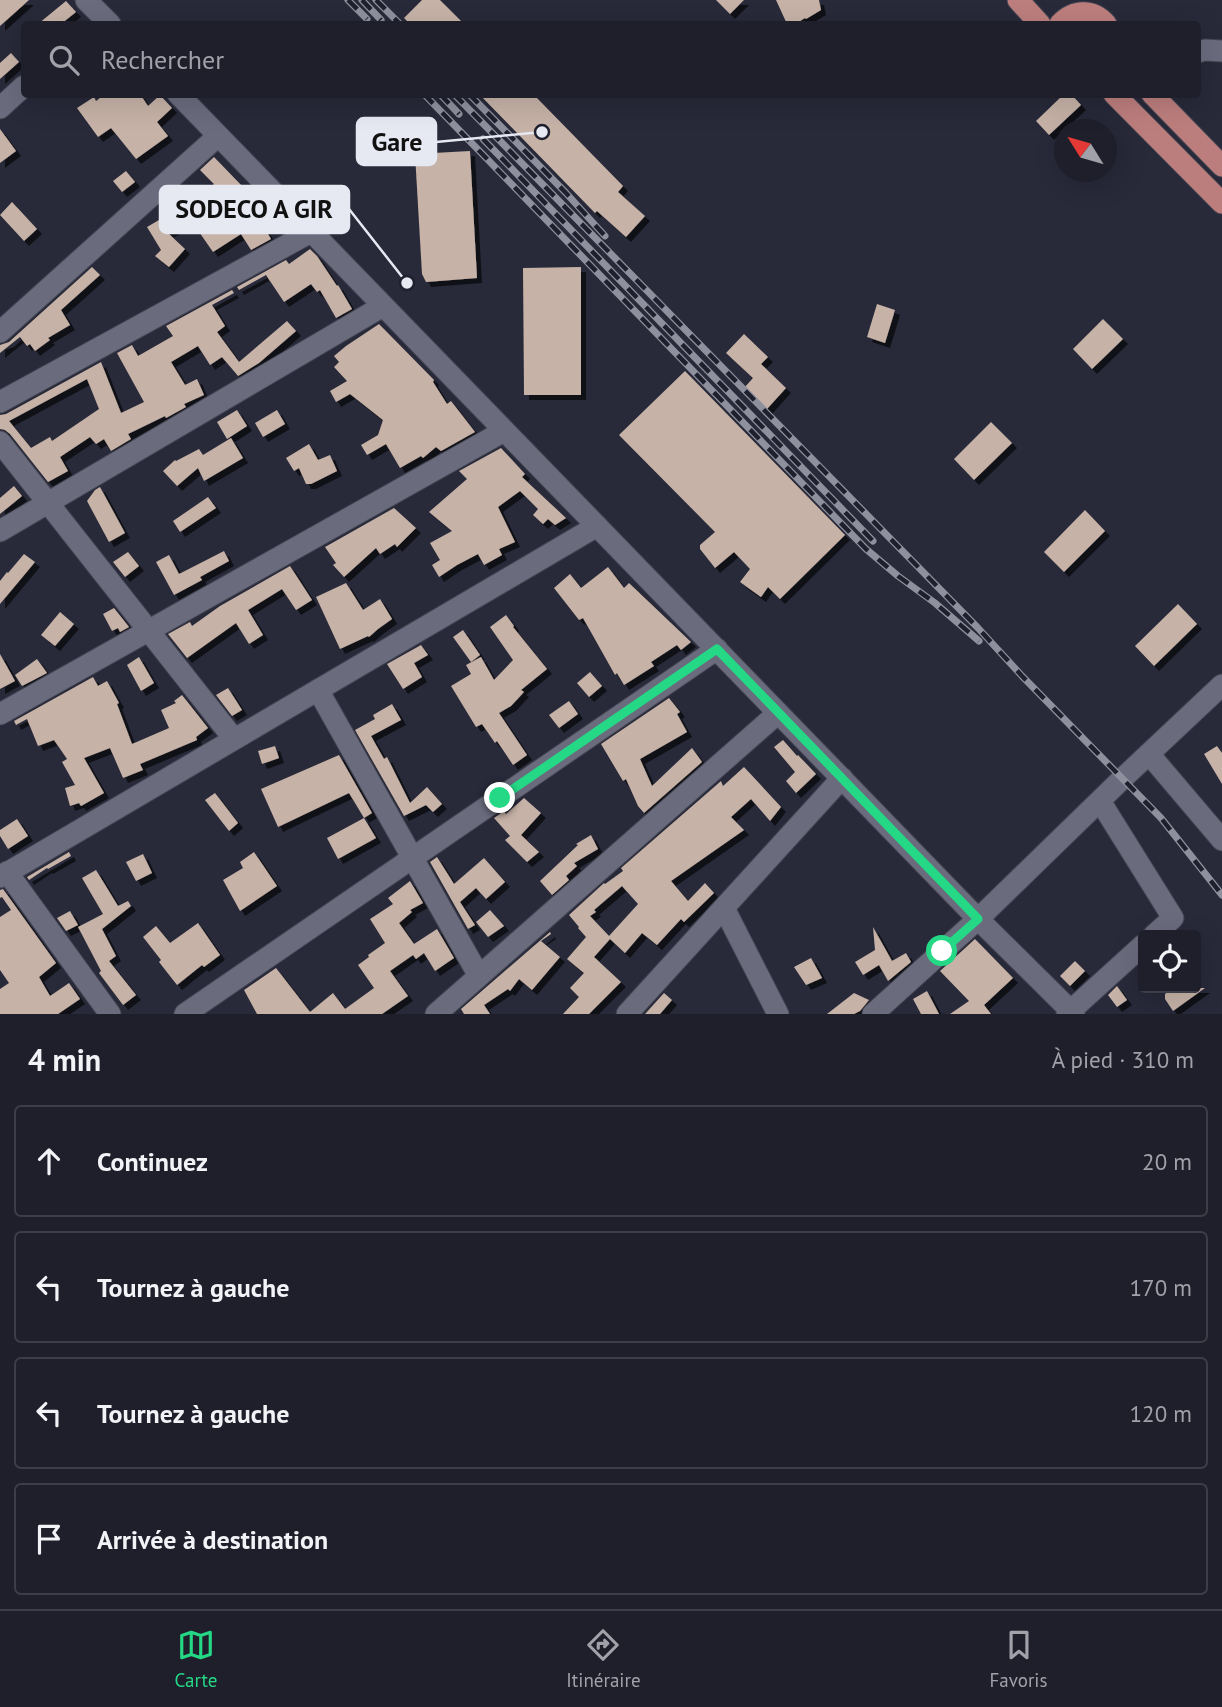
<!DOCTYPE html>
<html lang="fr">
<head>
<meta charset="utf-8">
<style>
  body { margin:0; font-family:"PT Sans",sans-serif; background:#2b2c37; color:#f1f3f6 }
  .controls { position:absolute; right:21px; bottom:21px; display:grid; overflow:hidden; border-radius:7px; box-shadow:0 7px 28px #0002 }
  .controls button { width:63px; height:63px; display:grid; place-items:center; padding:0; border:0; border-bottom:2px solid #3c3d47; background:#1e1f2b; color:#f1f3f6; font:35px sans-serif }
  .compass { position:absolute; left:1054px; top:119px; width:63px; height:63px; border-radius:50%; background:#1e1f2b; box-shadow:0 7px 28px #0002; rotate:307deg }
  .stop { position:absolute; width:21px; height:21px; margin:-16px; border:5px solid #24d886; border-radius:50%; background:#fff }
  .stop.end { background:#24d886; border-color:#fff; box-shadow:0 2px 7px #0008 }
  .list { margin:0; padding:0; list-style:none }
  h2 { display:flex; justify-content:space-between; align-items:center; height:91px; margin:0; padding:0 28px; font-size:30px }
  h2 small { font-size:23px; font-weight:400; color:#a1a2a9 }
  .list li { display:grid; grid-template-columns:46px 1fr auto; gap:21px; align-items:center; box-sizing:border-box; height:112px; margin:0 14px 14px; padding:0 14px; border:2px solid #3c3d47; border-radius:7px }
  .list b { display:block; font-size:26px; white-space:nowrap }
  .list em { font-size:23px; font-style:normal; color:#a1a2a9 }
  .icon { flex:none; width:38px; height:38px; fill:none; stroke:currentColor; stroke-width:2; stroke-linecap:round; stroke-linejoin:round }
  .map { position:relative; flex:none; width:1222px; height:1014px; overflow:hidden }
  .search { position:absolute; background:#1e1f2b; box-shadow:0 7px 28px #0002; left:21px; right:21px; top:21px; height:77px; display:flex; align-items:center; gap:18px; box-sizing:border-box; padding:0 24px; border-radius:7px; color:#a1a2a9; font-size:26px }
  .sheet { height:595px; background:#1e1f2b }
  nav { display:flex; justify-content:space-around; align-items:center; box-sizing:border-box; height:98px; border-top:2px solid #3c3d47; background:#1e1f2b; font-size:19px; color:#a1a2a9 }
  nav a { display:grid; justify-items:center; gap:4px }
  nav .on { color:#24d886 }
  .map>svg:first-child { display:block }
  .building { fill:#c6b2a7; fill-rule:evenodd; filter:url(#shadow) }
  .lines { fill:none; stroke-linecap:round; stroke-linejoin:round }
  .minor-casing { stroke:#444552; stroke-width:23 }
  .major-casing { stroke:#444552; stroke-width:23 }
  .minor { stroke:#6a6c7e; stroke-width:21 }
  .major { stroke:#bc7e7d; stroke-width:21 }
  .rail-casing { stroke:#8e909d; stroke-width:7 }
  .rail { stroke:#1e202e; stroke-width:4.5; stroke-dasharray:13; stroke-linecap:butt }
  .route { stroke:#24d886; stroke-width:9 }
  .leader { fill:none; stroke:#e6e8f2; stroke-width:2.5 }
  .callout-dot { fill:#e6e8f2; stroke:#1e202e; stroke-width:2.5 }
  .callout { fill:#e6e8f2; stroke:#e6e8f2; stroke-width:2.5 }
  .callout-label { font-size:26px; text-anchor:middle; font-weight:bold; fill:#111 }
</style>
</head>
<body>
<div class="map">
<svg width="1222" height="1014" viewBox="0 0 1222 1014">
  <defs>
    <filter id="shadow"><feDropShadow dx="5" dy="5" stdDeviation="0" flood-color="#0009"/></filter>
  </defs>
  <rect width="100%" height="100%" fill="#282939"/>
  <!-- building -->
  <g class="building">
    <polygon points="0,0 29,0 0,26"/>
    <polygon points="422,0 440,0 464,24 410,24 404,18"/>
    <polygon points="716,0 744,0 730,14"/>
    <polygon points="776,0 819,0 821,10 806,19 805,18 797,23 797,21 787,24"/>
    <polygon points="66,1 76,12 61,24 38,24"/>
    <polygon points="11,53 19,62 0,79 0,63"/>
    <polygon points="105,94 140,94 148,106 160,95 172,108 157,122 168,136 136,159 111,128 98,137 77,108 94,97 96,101"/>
    <polygon points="479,94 533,94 623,186 618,192 645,216 626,237 597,211 595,213"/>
    <polygon points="1064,94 1071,94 1081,105 1049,135 1036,121"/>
    <polygon points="0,129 16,151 0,163"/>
    <polygon points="470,151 477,278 426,282 422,274 415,154"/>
    <polygon points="214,157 242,186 240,188 271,239 251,250 241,234 213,252 197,229 218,216 200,198 214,184 200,170"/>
    <polygon points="126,171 135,182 122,192 113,181"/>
    <polygon points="12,202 37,229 24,241 0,215"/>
    <polygon points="171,213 179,227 168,233 185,249 169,267 155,256 161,250 147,227"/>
    <polygon points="310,249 317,256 337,286 338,285 352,309 336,318 320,290 317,292 311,284 284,302 266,275 239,290 237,287 286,260 289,264"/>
    <polygon points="92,267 100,275 61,310 70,325 48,338 50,340 35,351 30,344 27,346 20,337 0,353 0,345 9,342"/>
    <polygon points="581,267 581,395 524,395 523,268"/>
    <path d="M232 290 234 293 212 305 225 326 217 332 239 362 287 321 296 331 259 363 238 376 222 357 210 365 198 346 171 362 185 385 197 379 204 395 184 404 186 407 166 418 165 416 128 434 131 439 111 451 104 439 96 444 90 437 60 457 68 471 48 482 10 434 5 430 0 429V415L6 414 101 362 121 413 144 402 117 353 132 345 138 356 173 336 166 326ZM87 379 99 409 52 441 50 437 31 448 9 421Z"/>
    <polygon points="877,304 895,310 885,343 867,337"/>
    <polygon points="1103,319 1123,339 1092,369 1073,349"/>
    <polygon points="379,324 434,380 433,382 447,404 451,401 475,432 441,451 436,447 423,458 421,456 400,468 386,444 367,455 361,445 378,435 383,420 350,394 336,402 330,391 347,381 334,367 339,362 334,356 346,346"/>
    <polygon points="744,334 768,357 761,364 786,388 767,409 744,388 753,378 726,353"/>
    <polygon points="685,371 845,535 780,599 768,587 761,597 740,582 750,569 734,552 715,568 700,549 700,545 715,532 619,435"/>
    <polygon points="237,410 247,426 227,439 217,422"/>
    <polygon points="277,410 285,424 263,437 255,423"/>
    <polygon points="991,422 1012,443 974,480 954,459"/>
    <polygon points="231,438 243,458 204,481 198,468 177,486 163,471 175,460 176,461 199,449 203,455"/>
    <polygon points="309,444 318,460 330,455 337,471 311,484 306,484 299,468 294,471 286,458"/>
    <polygon points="501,448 525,474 522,477 566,518 555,525 548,519 543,524 533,515 538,509 520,491 498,507 515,542 499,549 502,555 484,565 478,554 457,565 439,577 432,565 440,560 430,543 452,531 429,512 467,479 459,471"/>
    <polygon points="14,486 22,496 0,514 0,498"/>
    <polygon points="100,487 125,533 109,542 87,501 95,490"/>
    <polygon points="208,497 216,508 180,532 173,521"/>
    <polygon points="394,508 416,528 397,547 395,544 380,554 376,548 344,577 333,565 336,563 325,547"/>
    <polygon points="1085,510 1105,531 1064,572 1044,552"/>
    <polygon points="224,551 229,561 200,577 202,580 174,595 156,562 169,555 179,574"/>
    <polygon points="128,552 139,566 125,577 113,562"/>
    <polygon points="24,554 35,562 0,604 0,581 7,572 8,573"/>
    <polygon points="290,566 312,600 296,610 282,589 248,610 263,635 249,644 236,623 187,658 168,634 190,622 192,626 220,606"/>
    <polygon points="608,567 624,588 629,583 691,642 681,650 677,645 651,662 654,666 624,685 617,673 615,675 583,618 579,620 554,588 570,574 581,588"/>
    <polygon points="346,583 363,610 380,599 392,619 378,629 369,637 368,636 340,649 316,597"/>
    <polygon points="1178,604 1197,624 1154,666 1135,646"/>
    <polygon points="114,608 129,627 120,632 118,628 112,631 103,614"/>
    <polygon points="60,612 74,624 55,646 41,635"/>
    <polygon points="506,615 514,626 513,627 547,669 521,690 524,692 511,706 499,713 527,755 513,765 497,741 495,743 482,724 476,727 451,686 471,674 466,665 481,657 494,680 513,660 490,627"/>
    <polygon points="463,630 480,655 471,662 453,637"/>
    <polygon points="421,645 428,655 414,663 422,677 403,689 387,664"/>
    <polygon points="0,654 15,681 0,689"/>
    <polygon points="139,657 154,683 141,691 127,665"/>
    <polygon points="37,659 47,673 22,686 15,675"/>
    <polygon points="590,672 602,686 589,697 577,683"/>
    <polygon points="93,677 98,686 107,681 119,703 117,704 132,744 169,728 161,710 176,703 174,701 182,695 208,728 196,737 197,740 140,764 143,770 123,778 110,748 84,758 104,793 81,806 79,803 70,806 65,788 75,785 62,762 67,759 54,740 38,746 27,719 16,725 14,721"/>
    <polygon points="228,688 242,710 232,716 216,695"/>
    <polygon points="669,698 680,712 677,714 687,732 640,759 652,786 692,748 702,762 644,813 638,806 626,779 623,781 601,744"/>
    <polygon points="569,701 578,714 559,728 549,715"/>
    <polygon points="392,704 401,720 371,736 384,759 387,757 410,803 427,787 442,804 433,812 426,805 404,816 355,730 375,719 373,715"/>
    <polygon points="783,740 797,756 798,755 816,774 796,793 786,781 795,772 774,747"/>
    <polygon points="275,746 279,758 262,764 258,751"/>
    <polygon points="1217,746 1222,753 1222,784 1204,754"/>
    <polygon points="339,755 372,813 364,818 349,793 278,827 261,789"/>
    <path d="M744 767 781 807 770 821 751 799 731 817 744 830 671 881 688 901 705 883 714 893 684 922 681 919 657 945 642 933 625 953 610 939 594 957 621 982 589 1014H563L579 997 570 988 584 973 567 959 586 937 578 928 579 927 569 915 604 883 605 884 623 871 621 868 721 781 723 786ZM622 886 638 904 609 936 590 916 596 912 594 910Z"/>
    <polygon points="215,793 238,823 229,831 205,800"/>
    <polygon points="524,798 541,813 521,835 539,852 527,862 505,840 510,836 494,818 504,811 506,814"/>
    <polygon points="364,818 376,838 338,859 327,838"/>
    <polygon points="17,819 28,836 8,849 0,836 0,830"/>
    <polygon points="591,835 598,849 574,863 577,866 566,876 569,880 552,895 540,881 578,845 576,844"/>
    <polygon points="69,852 71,856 48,869 47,868 29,880 27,877"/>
    <polygon points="254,852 277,886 240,911 223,880 243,868 240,862"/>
    <polygon points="143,854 152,873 136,881 126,862"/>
    <polygon points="437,857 454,884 484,858 505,882 486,899 476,888 460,902 475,925 468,929 430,862"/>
    <polygon points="96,870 118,906 128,901 131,906 102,929 116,956 109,961 136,995 123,1005 99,973 101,971 78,927 103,914 82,878"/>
    <polygon points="410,881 423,903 410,910 412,912 399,923 414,944 437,929 454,958 435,971 424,953 416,959 413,955 390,971 408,996 382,1014 257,1014 244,990 276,968 310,1012 333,993 345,1009 374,988 358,965 369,957 368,955 385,943 370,919 393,904 388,898"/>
    <polygon points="3,889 56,963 39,977 50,996 69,983 80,999 58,1014 0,1014 0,989 9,983 0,970 0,917 11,910 2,897 0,898 0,890"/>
    <polygon points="490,910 504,926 488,937 476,922"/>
    <polygon points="70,911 78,925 66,931 57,918"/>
    <polygon points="198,923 220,955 204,967 202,965 177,985 159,962 161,960 143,937 156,926 170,943"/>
    <polygon points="873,927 892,961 906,953 911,962 888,981 879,965 863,975 855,962 875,950"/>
    <polygon points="550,932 551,934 541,941 560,957 532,990 519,979 510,991 508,989 484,1005 490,1014 464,1014 461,1009"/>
    <polygon points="975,939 1013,978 984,1005 991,1014 950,1014 969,1001 940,971"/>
    <polygon points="811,958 822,978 806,985 794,967"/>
    <polygon points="1075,961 1085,971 1070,986 1060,976"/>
    <polygon points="1117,986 1127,1000 1117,1007 1108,995"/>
    <polygon points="1174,988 1205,988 1173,1011 1165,999 1165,994"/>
    <polygon points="927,991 939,1014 921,1014 913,999"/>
    <polygon points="664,993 672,1000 660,1014 645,1014"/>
    <polygon points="854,993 869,1000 860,1011 854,1014 827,1014"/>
  </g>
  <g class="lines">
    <defs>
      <g id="minor">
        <polyline points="86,0 110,24"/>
        <polyline points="1198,52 1205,50 1222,51"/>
        <polyline points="178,94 978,919 1074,1014"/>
        <polyline points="0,108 24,86"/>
        <polyline points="0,332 218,136"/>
        <polyline points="0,402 311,232"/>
        <polyline points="0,442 234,739"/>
        <polyline points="0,531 383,306"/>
        <polyline points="318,690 479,976"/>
        <polyline points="0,714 504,431"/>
        <polyline points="1149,754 1222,840"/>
        <polyline points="1100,801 1173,918 1154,935"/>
        <polyline points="7,872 110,1014"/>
        <polyline points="0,877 597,526"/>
        <polyline points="724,908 778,1014"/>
        <polyline points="185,1014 717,649"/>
        <polyline points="436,1014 778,713"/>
        <polyline points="627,1014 842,778"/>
        <polyline points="873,1014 978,919 1122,779 1222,685"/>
        <polyline points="1067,1014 1143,945"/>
      </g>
      <g id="major">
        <polyline points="1018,0 1040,24"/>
        <path d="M1060 24C1074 9 1093 9 1106 24"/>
        <polyline points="1114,94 1222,203"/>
        <polyline points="1152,94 1222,166"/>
      </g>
    </defs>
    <!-- minor casing -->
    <use href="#minor" class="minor-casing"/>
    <!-- major casing -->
    <use href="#major" class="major-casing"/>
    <!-- minor -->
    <use href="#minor" class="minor"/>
    <!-- major -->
    <use href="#major" class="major"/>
    <defs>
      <g id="rail">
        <polyline points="348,0 367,19"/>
        <polyline points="362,0 381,20"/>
        <polyline points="376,0 400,24"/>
        <polyline points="424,94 866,549 898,576 935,603 979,641"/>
        <polyline points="440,94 459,114"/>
        <polyline points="454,94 978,628 1022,676 1161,818 1222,895"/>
        <polyline points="469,94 566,193 605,236"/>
        <polyline points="483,139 873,541"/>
      </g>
    </defs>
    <!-- rail casing -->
    <use href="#rail" class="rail-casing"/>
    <!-- rail -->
    <use href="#rail" class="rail"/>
  </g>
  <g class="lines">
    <!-- route -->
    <polyline class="route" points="500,798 717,649 978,919 942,951"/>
  </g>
  <!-- callouts -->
  <path class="leader" d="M542 132L436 142M407 283L349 209"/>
  <g class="callout-dot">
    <circle cx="542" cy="132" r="7"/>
    <circle cx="407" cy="283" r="7"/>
  </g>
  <g class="callout">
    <rect x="357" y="118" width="79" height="47" rx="7"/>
    <rect x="160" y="186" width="189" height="47" rx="7"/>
  </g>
  <g class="callout-label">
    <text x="397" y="151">Gare</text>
    <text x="254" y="218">SODECO A GIR</text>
  </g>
</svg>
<div class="controls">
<button><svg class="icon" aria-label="locate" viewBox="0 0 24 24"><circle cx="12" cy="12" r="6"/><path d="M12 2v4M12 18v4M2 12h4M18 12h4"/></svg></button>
</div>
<svg class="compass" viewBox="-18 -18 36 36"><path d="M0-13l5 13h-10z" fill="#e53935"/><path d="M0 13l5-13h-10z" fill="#a1a2a9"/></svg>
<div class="stop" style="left:942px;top:951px"></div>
<div class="stop end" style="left:500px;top:798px"></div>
<div class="search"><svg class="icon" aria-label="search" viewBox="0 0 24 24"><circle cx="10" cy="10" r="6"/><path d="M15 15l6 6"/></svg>Rechercher</div>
</div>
<section class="sheet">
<h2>4 min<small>À pied · 310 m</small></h2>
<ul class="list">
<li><svg class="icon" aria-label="ahead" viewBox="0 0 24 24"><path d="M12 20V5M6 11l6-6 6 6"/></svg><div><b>Continuez</b></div><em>20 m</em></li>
<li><svg class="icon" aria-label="left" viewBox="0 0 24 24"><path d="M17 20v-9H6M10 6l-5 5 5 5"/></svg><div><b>Tournez à gauche</b></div><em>170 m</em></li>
<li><svg class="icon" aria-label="left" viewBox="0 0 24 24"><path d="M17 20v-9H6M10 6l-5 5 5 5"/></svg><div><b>Tournez à gauche</b></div><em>120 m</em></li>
<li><svg class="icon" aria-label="arrive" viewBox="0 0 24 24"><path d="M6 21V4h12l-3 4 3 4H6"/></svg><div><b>Arrivée à destination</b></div></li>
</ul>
</section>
<nav>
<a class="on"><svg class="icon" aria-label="map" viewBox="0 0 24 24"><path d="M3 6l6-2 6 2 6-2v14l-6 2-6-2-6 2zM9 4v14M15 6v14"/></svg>Carte</a>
<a><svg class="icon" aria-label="directions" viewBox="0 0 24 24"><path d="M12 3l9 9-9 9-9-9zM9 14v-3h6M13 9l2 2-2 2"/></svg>Itinéraire</a>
<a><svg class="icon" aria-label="saved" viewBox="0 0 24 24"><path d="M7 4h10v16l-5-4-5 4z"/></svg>Favoris</a>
</nav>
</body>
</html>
